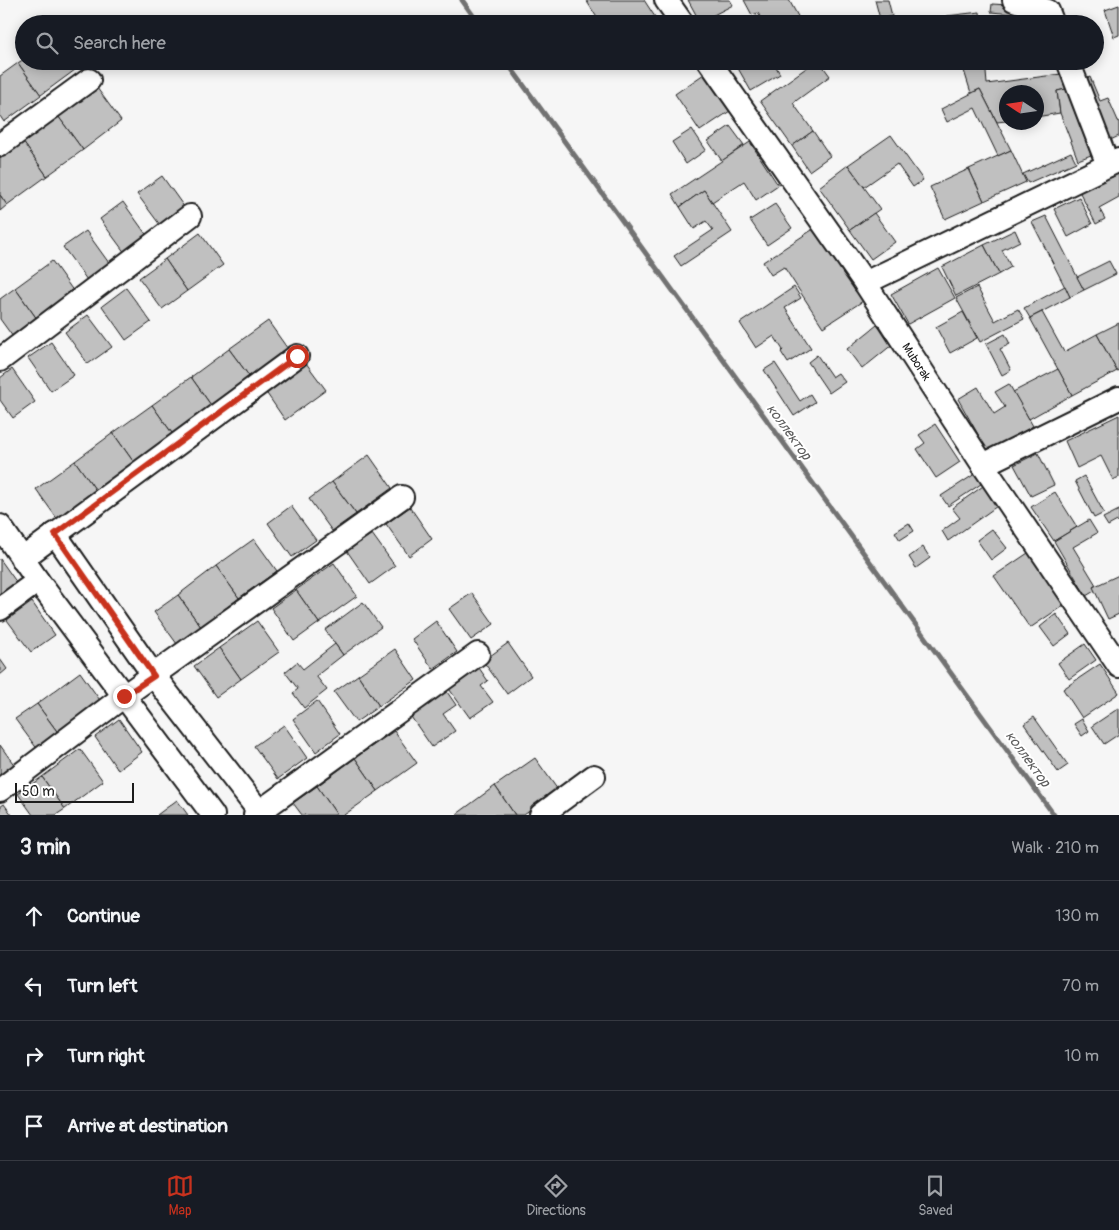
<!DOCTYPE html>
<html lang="en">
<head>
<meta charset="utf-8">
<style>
  body { margin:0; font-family:Pangolin,sans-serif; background:#20242c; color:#f1f3f6 }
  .compass { position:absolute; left:999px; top:85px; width:45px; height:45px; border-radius:50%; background:#171b24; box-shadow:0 2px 12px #0003; rotate:282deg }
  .scale { position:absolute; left:15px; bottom:12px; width:119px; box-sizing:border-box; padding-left:5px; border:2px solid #1c1c1c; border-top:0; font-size:14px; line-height:18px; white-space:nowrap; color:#1c1c1c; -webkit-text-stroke:4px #fff; paint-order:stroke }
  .stop { position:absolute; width:15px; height:15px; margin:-11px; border:4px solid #c8321e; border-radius:50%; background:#fff }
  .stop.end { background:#c8321e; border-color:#fff; box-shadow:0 1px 5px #0008 }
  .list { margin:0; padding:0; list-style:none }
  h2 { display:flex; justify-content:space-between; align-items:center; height:65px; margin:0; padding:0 20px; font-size:21px }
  h2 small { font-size:16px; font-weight:400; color:#9ea1a6 }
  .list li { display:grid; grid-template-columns:32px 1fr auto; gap:15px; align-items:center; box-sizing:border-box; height:70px; padding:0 20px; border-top:1px solid #363941 }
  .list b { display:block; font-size:19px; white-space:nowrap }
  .list em { font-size:16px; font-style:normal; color:#9ea1a6 }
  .icon { flex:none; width:28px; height:28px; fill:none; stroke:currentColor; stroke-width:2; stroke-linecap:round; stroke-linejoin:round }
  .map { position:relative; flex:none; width:1119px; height:815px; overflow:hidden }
  .search { position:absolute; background:#171b24; box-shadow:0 2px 12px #0003; left:15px; right:15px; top:15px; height:55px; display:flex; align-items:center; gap:12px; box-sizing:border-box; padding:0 18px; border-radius:28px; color:#9ea1a6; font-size:19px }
  .sheet { height:345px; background:#171b24 }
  nav { display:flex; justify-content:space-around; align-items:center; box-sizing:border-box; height:70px; border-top:1px solid #363941; background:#171b24; font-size:14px; color:#9ea1a6 }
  nav a { display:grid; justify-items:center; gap:2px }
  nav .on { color:#c8321e }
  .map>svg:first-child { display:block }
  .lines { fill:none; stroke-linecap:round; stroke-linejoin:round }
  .stream { stroke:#727272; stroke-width:5 }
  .building { fill:#c0c0c0; stroke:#1c1c1c }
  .minor-casing { stroke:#1c1c1c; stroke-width:26 }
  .minor { stroke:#fff; stroke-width:22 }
  .route { stroke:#c8321e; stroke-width:6 }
  .labels { text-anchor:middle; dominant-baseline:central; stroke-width:4; stroke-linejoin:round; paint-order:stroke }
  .street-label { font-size:12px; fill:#1c1c1c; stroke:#fff }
  .water-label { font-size:14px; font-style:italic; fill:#5d5d5d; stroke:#fff }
</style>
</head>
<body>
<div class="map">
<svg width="1119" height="815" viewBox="0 0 1119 815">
  <rect width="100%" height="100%" fill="#f6f6f6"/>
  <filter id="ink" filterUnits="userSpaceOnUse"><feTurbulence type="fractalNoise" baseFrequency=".02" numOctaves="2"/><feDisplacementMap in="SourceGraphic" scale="10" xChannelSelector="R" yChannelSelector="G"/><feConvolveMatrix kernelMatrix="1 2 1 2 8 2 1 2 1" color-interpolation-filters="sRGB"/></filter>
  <g filter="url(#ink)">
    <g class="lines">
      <!-- stream -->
      <g class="stream">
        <polyline points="462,0 479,24"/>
        <polyline points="506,61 1054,815"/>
      </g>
    </g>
    <!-- building -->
    <g class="building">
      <polygon points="586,0 644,0 657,20 652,24 612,24 611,21 601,24"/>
      <polygon points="688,0 730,0 733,5 700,22"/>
      <polygon points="744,0 789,0 800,20 794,24 764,24 758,13 752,15"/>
      <polygon points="875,0 888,0 892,16 880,19"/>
      <polygon points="992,4 1023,6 1023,15 991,12"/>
      <polygon points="1119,5 1119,35 1114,37 1105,10"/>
      <polygon points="980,12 981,24 949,24 946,16"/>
      <polygon points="757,16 761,24 748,24 746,21"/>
      <polygon points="24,59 24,61 75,61 79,67 41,95 18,63"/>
      <polygon points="738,61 773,61 780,74 751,91 735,63"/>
      <polygon points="816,61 819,61 830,76 793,103 813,131 792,146 760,101"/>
      <polygon points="961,61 985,61 987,84 1061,74 1066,89 1057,91 1060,113 1036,117 1036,92 1006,92 1006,121 997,122 980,89 971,93"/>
      <polygon points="18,63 41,95 4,122 0,116 0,76"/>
      <polygon points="704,74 730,111 700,131 675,94"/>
      <polygon points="1090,77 1100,101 1108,98 1119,123 1119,136 1106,142 1080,81"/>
      <polygon points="97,88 121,121 83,150 58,116"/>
      <polygon points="980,89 1011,150 998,156 975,108 947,122 941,109"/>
      <polygon points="1066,89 1091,155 1078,160 1060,113 1057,91"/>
      <polygon points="58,116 83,150 47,176 23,142"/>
      <polygon points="730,126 744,145 722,161 708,141"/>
      <polygon points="692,129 706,150 686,164 672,142"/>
      <polygon points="813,131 830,156 809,171 792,146"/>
      <polygon points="891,135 923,180 913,187 897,164 864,187 848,165"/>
      <polygon points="23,142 47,176 7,205 0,195 0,159"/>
      <polygon points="750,142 778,185 756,200 744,181 712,202 704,190 680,207 672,194"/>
      <polygon points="1011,150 1026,182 984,201 969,169"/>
      <polygon points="1071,152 1076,162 1028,183 1023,174"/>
      <polygon points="848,165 880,209 850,230 819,187"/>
      <polygon points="969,169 984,201 945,219 930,187"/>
      <polygon points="1119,171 1119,197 1099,208 1105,219 1096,224 1079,191"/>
      <polygon points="162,176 187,211 163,229 137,194"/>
      <polygon points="704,190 732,232 681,266 674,256 713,230 706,221 694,229 680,207"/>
      <polygon points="0,195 7,205 0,211"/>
      <polygon points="1079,197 1092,224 1068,237 1054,209"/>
      <polygon points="123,202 148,237 125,253 100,219"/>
      <polygon points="775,204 792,228 767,245 750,220"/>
      <polygon points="874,213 895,242 871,259 850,230"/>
      <polygon points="1046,216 1084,290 1070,297 1032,222"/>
      <polygon points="815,228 863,301 823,327 784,267 771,275 763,262"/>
      <polygon points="1015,230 1020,241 1002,250 1011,267 999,274 984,245"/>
      <polygon points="86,231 109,263 87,280 63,247"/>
      <polygon points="200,233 223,265 187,291 165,259"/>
      <polygon points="984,245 999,274 956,296 942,267"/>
      <polygon points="165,259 187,291 162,309 139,278"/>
      <polygon points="52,261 74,292 37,319 15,288"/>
      <polygon points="1109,261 1116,274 1084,290 1077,277"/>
      <polygon points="938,268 955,298 908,324 891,294"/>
      <polygon points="1065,286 1070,297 1030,318 1024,308"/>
      <polygon points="794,287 801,298 785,308 811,348 788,363 781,352 783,350 774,336 756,348 740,323"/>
      <polygon points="977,287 995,321 1018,309 1024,319 980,342 956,298"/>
      <polygon points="15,288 37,319 13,337 0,319 0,299"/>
      <polygon points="126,288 151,322 126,340 102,306"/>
      <polygon points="963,312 977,338 950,353 936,327"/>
      <polygon points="1042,312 1064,352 1097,334 1117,371 1072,395 1030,318"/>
      <polygon points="88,315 112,347 88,364 65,332"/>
      <polygon points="268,321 290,352 252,380 229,349"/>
      <polygon points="1119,323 1119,370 1117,371 1097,334"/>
      <polygon points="877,325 893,344 862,369 847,349"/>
      <polygon points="1005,334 1010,344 1000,349 1011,370 1002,375 986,344"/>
      <polygon points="51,342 74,375 51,391 28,358"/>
      <polygon points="229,349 252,380 213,408 191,377"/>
      <polygon points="817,355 832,377 838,373 845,382 829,393 808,362"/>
      <polygon points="303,359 326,390 285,420 263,388"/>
      <polygon points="775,363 800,401 810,394 815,402 794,416 764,370"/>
      <polygon points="12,369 35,402 13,418 0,400 0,378"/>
      <polygon points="1058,369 1072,395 1029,419 1013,392"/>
      <polygon points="191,377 213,408 174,436 152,405"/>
      <polygon points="1009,384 1033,426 988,452 958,399 978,387 994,414 1005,407 995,392"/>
      <polygon points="152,405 174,436 135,464 113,433"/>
      <polygon points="1119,415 1119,477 1113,480 1101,456 1077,468 1065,441"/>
      <polygon points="935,424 960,462 936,478 917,449 925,443 919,435"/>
      <polygon points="113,433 135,464 97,492 75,461"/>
      <polygon points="1038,453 1054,485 1031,496 1014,465"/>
      <polygon points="369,455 392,488 356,514 332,482"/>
      <polygon points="75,461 97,492 58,520 36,489"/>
      <polygon points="978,472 984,482 948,506 941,496"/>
      <polygon points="1084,476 1104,513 1094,518 1075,481"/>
      <polygon points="332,482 356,514 332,531 309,499"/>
      <polygon points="986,484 1000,504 948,541 942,531 960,518 952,508"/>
      <polygon points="1055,492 1077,527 1054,541 1031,507"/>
      <polygon points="291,506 316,540 292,557 268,523"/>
      <polygon points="410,507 432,539 409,556 386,524"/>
      <polygon points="1119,510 1119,520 1108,526 1103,518"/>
      <polygon points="1089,520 1097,533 1073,547 1096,585 1093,587 1096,590 1086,596 1054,541"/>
      <polygon points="909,523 914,531 900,540 895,532"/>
      <polygon points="992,529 1007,548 991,560 977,540"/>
      <polygon points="372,534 395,566 370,584 347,551"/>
      <polygon points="254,539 277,571 239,598 216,566"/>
      <polygon points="923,547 930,558 916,568 909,557"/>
      <polygon points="1028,553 1064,605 1030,628 994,576"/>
      <polygon points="0,559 17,583 0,596"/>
      <polygon points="334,563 357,596 319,623 296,590"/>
      <polygon points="216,566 239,598 201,627 178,595"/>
      <polygon points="1119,575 1119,614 1108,619 1093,587"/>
      <polygon points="296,590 319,623 294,641 271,608"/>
      <polygon points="472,593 494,624 471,640 449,609"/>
      <polygon points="178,595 201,627 177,644 154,612"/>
      <polygon points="32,602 55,635 31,652 7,620"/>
      <polygon points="363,602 381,627 343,655 325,630"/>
      <polygon points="1056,614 1070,634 1054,646 1040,627"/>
      <polygon points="257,621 279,652 241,679 219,648"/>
      <polygon points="436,621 457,652 433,669 412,639"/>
      <polygon points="508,643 531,676 507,694 483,661"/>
      <polygon points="335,644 343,655 316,676 327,690 304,708 293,693 298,689 285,672 297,662 303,669"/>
      <polygon points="1085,644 1096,660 1069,679 1058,663"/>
      <polygon points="219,648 241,679 216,697 194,666"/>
      <polygon points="395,649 416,680 379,706 358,675"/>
      <polygon points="0,659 7,669 0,675"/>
      <polygon points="1100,664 1119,693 1082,718 1063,689"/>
      <polygon points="477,665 488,681 481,686 493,702 470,718 447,686"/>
      <polygon points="80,672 102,703 59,734 37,704"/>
      <polygon points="358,675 379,706 356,722 334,692"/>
      <polygon points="445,689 456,705 443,714 455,731 432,747 409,714"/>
      <polygon points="317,701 340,734 316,752 293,719"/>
      <polygon points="37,704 59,734 38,750 15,719"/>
      <polygon points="1119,708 1119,734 1104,744 1092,726"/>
      <polygon points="1034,717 1068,765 1058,772 1024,724"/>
      <polygon points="119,719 142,752 118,770 95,737"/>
      <polygon points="1082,719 1089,731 1082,736 1074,724"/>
      <polygon points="284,725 307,758 278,779 254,746"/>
      <polygon points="394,731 417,763 378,791 355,758"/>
      <polygon points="0,745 15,766 0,777"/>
      <polygon points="80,749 103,781 65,809 42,777"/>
      <polygon points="355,758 378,791 344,815 337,815 317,786"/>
      <polygon points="535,758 558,790 524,815 515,815 495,786"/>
      <polygon points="42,777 65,809 56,815 33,815 18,794"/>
      <polygon points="317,786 337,815 302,815 293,803"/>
      <polygon points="495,786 515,815 458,815 457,814"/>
      <polygon points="177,800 188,815 157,815"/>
      <polygon points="4,804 12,815 0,815 0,807"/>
    </g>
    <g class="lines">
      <defs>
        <g id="minor">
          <polyline points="666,0 683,24"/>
          <polyline points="1014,0 1048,11 1053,24"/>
          <polyline points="709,61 865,283 983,465 1119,666"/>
          <polyline points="1068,61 1108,165"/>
          <polyline points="0,145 89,80"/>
          <polyline points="865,283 1119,160"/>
          <polyline points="0,360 190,216"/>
          <polyline points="983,465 1119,398"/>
          <polyline points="0,526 38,581 213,815"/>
          <polyline points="55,534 154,676 262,815"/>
          <polyline points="22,559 297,356"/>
          <polyline points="0,609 38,581"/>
          <polyline points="0,790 124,696 402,497"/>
          <polyline points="255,815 478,654"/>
          <polyline points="541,815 594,776"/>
        </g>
      </defs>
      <!-- minor casing -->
      <use href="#minor" class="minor-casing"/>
      <!-- minor -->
      <use href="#minor" class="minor"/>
    </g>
  </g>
  <g class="lines" filter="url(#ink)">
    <!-- route -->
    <polyline class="route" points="124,696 154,676 55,534 297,356"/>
  </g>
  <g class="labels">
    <!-- street labels -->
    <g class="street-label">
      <text transform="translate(916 362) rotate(57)">Muborak</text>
    </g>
    <!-- water labels -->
    <g class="water-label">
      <text transform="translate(789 432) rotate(54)">коллектор</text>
      <text transform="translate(1028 759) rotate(54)">коллектор</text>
    </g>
  </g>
</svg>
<svg class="compass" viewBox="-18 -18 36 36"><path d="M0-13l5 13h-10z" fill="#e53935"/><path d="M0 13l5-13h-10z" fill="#9ea1a6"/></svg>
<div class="scale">50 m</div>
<div class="stop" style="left:297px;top:356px"></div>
<div class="stop end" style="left:124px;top:696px"></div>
<div class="search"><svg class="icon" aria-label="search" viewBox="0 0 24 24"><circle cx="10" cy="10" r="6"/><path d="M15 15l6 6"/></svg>Search here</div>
</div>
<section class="sheet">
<h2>3 min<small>Walk · 210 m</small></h2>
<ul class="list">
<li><svg class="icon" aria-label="ahead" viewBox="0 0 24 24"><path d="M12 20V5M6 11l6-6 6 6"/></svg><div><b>Continue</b></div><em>130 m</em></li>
<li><svg class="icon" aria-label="left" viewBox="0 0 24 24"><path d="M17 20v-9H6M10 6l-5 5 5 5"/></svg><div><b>Turn left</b></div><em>70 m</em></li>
<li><svg class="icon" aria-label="right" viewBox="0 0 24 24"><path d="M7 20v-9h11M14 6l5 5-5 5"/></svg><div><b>Turn right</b></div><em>10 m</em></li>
<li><svg class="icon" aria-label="arrive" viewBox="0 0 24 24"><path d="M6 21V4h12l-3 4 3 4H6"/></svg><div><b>Arrive at destination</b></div></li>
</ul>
</section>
<nav>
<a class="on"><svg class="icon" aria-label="map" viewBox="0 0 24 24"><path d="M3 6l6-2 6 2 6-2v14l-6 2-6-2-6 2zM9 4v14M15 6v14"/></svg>Map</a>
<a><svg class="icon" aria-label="directions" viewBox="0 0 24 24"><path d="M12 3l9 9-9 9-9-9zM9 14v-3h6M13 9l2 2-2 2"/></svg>Directions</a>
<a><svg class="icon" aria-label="saved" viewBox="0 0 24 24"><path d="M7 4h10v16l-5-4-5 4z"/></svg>Saved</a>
</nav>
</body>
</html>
